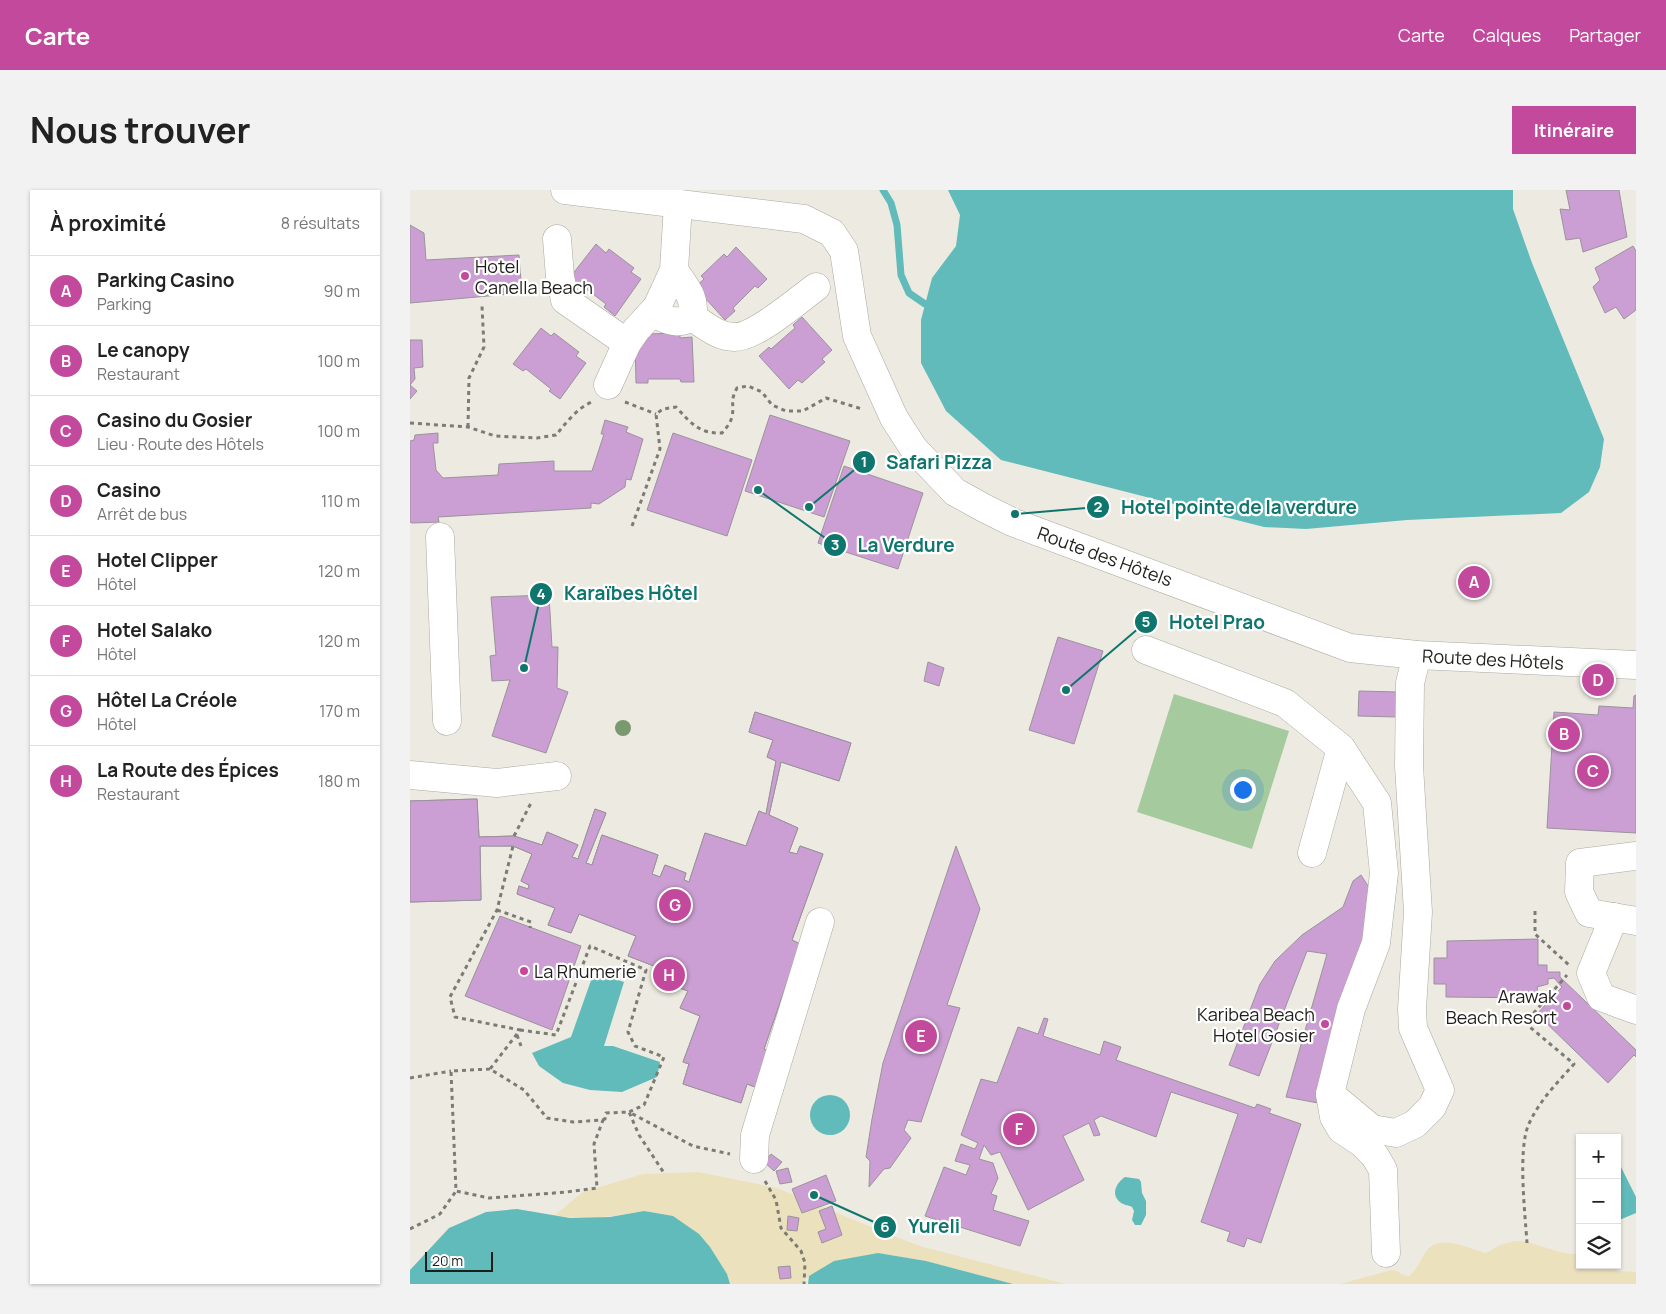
<!DOCTYPE html>
<html lang="fr">
<head>
<meta charset="utf-8">
<style>
  body { margin:0; font-family:Manrope,sans-serif; background:#f2f2f2; color:#222 }
  .controls { position:absolute; right:15px; bottom:15px; display:grid; overflow:hidden; border-radius:0px; box-shadow:0 1px 4px #0004 }
  .controls button { width:45px; height:45px; display:grid; place-items:center; padding:0; border:0; border-bottom:1px solid #e0e0e0; background:#fff; color:#222; font:25px sans-serif }
  .scale { position:absolute; left:15px; bottom:12px; width:68px; box-sizing:border-box; padding-left:5px; border:2px solid #1e1e1a; border-top:0; font-size:14px; line-height:18px; white-space:nowrap; color:#1e1e1a; -webkit-text-stroke:4px #fff; paint-order:stroke }
  .you { position:absolute; left:832px; top:599px; width:18px; height:18px; margin:-12px; border:4px solid #fff; border-radius:50%; background:#1a73e8; box-shadow:0 0 0 8px #1a73e833 }
  .badge { display:grid; place-items:center; width:32px; height:32px; border-radius:50%; background:#c3499c; color:#fff; font-size:16px; font-weight:700 }
  .pin { position:absolute; translate:-50% -50%; border:2px solid #fff; box-shadow:0 1px 5px #0006 }
  .list { margin:0; padding:0; list-style:none }
  h2 { display:flex; justify-content:space-between; align-items:center; height:65px; margin:0; padding:0 20px; font-size:21px }
  h2 small { font-size:16px; font-weight:400; color:#767676 }
  .list li { display:grid; grid-template-columns:32px 1fr auto; gap:15px; align-items:center; box-sizing:border-box; height:70px; padding:0 20px; border-top:1px solid #e0e0e0 }
  .list b { display:block; font-size:19px; white-space:nowrap }
  .list p { margin:0; font-size:16px; white-space:nowrap; color:#767676 }
  .list em { font-size:16px; font-style:normal; color:#767676 }
  .icon { flex:none; width:28px; height:28px; fill:none; stroke:currentColor; stroke-width:2; stroke-linecap:round; stroke-linejoin:round }
  .map { position:relative; flex:none; width:1226px; height:1094px; overflow:hidden; border-radius:0px }
  header { display:flex; align-items:center; gap:30px; box-sizing:border-box; height:70px; padding:0 25px; background:#c3499c; color:#fff }
  header strong { font-size:24px }
  nav { display:flex; gap:28px; margin-inline-start:auto; font-size:18px }
  .intro { display:flex; align-items:center; justify-content:space-between; box-sizing:border-box; height:120px; padding:0 30px }
  h1 { margin:0; font-size:35px }
  .button { padding:12px 22px; border-radius:0px; background:#c3499c; color:#fff; font-size:18px; font-weight:700 }
  main { display:flex; gap:30px; padding:0 30px }
  aside { flex:1; background:#fff; border-radius:0px; box-shadow:0 1px 4px #0004 }
  .map>svg:first-child { display:block }
  .green { fill:#a5ca9e }
  .sand { fill:#ebe1bc }
  .water { fill:#60bbba }
  .lines { fill:none; stroke-linecap:round; stroke-linejoin:round }
  .stream { stroke:#60bbba; stroke-width:7 }
  .building { fill:#cb9fd3; stroke:#9a939b }
  .minor-casing { stroke:#aba99f; stroke-width:29 }
  .path { stroke:#7c7b74; stroke-width:3; stroke-dasharray:4 4; stroke-linecap:butt }
  .minor { stroke:#fff; stroke-width:28 }
  .tree { fill:#7a996e }
  .poi-dot { fill:#c3499c; stroke:#fff; stroke-width:2 }
  .labels { text-anchor:middle; dominant-baseline:central; stroke-width:4.5; stroke-linejoin:round; paint-order:stroke }
  .poi-label { font-size:18px; fill:#1e1e1a; stroke:#fff; text-anchor:start }
  .street-label { font-size:18px; fill:#1e1e1a; stroke:#fff }
  .leader { fill:none; stroke:#0f766e; stroke-width:2 }
  .callout-dot { fill:#0f766e; stroke:#fff; stroke-width:2 }
  .mark-label { font-size:15px; text-anchor:middle; font-weight:bold; fill:#fff }
  .callout-label { font-size:19px; text-anchor:middle; font-weight:bold; fill:#0f766e; stroke:#fff; stroke-width:4.5; stroke-linejoin:round; paint-order:stroke }
</style>
</head>
<body>
<header>
<strong>Carte</strong>
<nav><a>Carte</a><a>Calques</a><a>Partager</a></nav>
</header>
<div class="intro"><h1>Nous trouver</h1><a class="button">Itinéraire</a></div>
<main>
<aside>
<h2>À proximité<small>8 résultats</small></h2>
<ul class="list">
<li><span class="badge">A</span><div><b>Parking Casino</b><p>Parking</p></div><em>90 m</em></li>
<li><span class="badge">B</span><div><b>Le canopy</b><p>Restaurant</p></div><em>100 m</em></li>
<li><span class="badge">C</span><div><b>Casino du Gosier</b><p>Lieu · Route des Hôtels</p></div><em>100 m</em></li>
<li><span class="badge">D</span><div><b>Casino</b><p>Arrêt de bus</p></div><em>110 m</em></li>
<li><span class="badge">E</span><div><b>Hotel Clipper</b><p>Hôtel</p></div><em>120 m</em></li>
<li><span class="badge">F</span><div><b>Hotel Salako</b><p>Hôtel</p></div><em>120 m</em></li>
<li><span class="badge">G</span><div><b>Hôtel La Créole</b><p>Hôtel</p></div><em>170 m</em></li>
<li><span class="badge">H</span><div><b>La Route des Épices</b><p>Restaurant</p></div><em>180 m</em></li>
</ul>
</aside>
<div class="map">
<svg width="1226" height="1094" viewBox="0 0 1226 1094">
  <rect width="100%" height="100%" fill="#edebe1"/>
  <!-- green -->
  <polygon class="green" points="764,504 879,541 842,659 727,622"/>
  <!-- sand -->
  <g class="sand">
    <path d="M288 982 367 998 478 1044 513 1057 656 1094H603L516 1071 468 1063 399 1086 391 1094H320L317 1084 234 1021C204 1026 174 1031 145 1025L173 1002 233 984Z"/>
    <path d="M1105 1051C1128 1051 1145 1065 1170 1064V1075H1198L1207 1081 1226 1082V1094H930L982 1080C989 1081 993 1086 999 1086 1007 1080 1010 1071 1015 1063 1028 1042 1056 1058 1076 1063L1090 1055Z"/>
  </g>
  <!-- water -->
  <g class="water">
    <polygon points="538,0 1103,0 1103,19 1122,73 1194,249 1190,277 1179,302 1151,323 997,330 896,339 854,337 591,270 536,221 511,173 511,130 522,88 546,56 550,25"/>
    <polygon points="184,782 214,792 194,856 203,856 250,872 247,887 212,902 180,900 153,893 129,876 122,863 161,847"/>
    <circle cx="420" cy="925" r="20"/>
    <polygon points="1207,969 1226,1007 1226,1023 1207,1031"/>
    <path d="M715 987 729 989 731 992 732 1003 736 1011V1025L731 1035H725L722 1030 724 1021 722 1017C718 1015 713 1015 710 1012 700 1004 707 992 715 987Z"/>
    <polygon points="107,1019 160,1028 200,1027 234,1021 263,1026 289,1044 300,1057 317,1084 320,1094 0,1094 0,1080 39,1038 76,1022"/>
    <polygon points="468,1063 516,1071 603,1094 398,1094 399,1086 424,1071"/>
  </g>
  <g class="lines">
    <!-- stream -->
    <polyline class="stream" points="473,0 481,13 487,35 491,85 499,103 515,114"/>
  </g>
  <!-- building -->
  <g class="building">
    <polygon points="1156,0 1209,0 1217,47 1173,62 1170,48 1156,50 1150,19 1160,20"/>
    <polygon points="0,35 14,43 16,70 109,65 112,103 0,113"/>
    <polygon points="186,54 196,63 199,59 224,78 221,82 231,89 205,126 194,117 196,114 171,95 169,97 158,90"/>
    <polygon points="1223,56 1226,61 1226,120 1214,129 1206,117 1195,123 1183,97 1190,90 1185,78"/>
    <polygon points="326,57 357,89 348,98 345,96 323,118 325,121 315,130 285,97 294,89 291,86 314,64 317,67"/>
    <polygon points="392,127 422,160 412,169 415,172 392,193 388,190 379,199 349,166 359,157 361,159 385,138 383,135"/>
    <polygon points="131,138 141,146 144,143 169,162 166,166 176,173 150,209 139,201 141,199 116,179 113,181 103,174"/>
    <polygon points="270,143 270,148 282,147 284,192 271,192 270,189 238,189 238,193 226,193 225,148 238,148 238,144"/>
    <polygon points="0,150 12,150 13,177 4,178 5,189 0,195 7,201 0,209"/>
    <polygon points="360,225 440,251 414,327 335,301"/>
    <polygon points="195,230 218,237 216,242 233,249 221,290 216,289 215,297 189,314 181,313 181,318 28,327 29,332 2,333 0,332 0,251 4,250 5,245 28,243 28,253 23,253 26,280 33,288 88,285 89,274 144,271 144,281 182,281 194,244 191,244"/>
    <polygon points="263,243 342,270 317,346 237,320"/>
    <polygon points="434,276 513,303 488,379 408,353"/>
    <polygon points="139,405 142,457 148,457 147,498 158,502 136,563 82,546 100,490 82,491 80,466 86,465 81,407"/>
    <polygon points="648,447 693,461 664,554 619,540"/>
    <polygon points="518,472 534,478 529,496 514,491"/>
    <polygon points="949,501 988,502 987,527 948,526"/>
    <polygon points="1226,505 1226,643 1137,638 1144,522 1188,525 1189,516 1223,518 1224,506"/>
    <polygon points="345,522 441,553 429,591 371,572 359,625 388,638 379,662 387,664 390,656 413,664 382,750 390,754 354,859 358,861 345,897 337,894 331,913 273,894 279,874 273,872 290,826 270,818 278,801 267,797 257,802 248,798 245,789 249,778 218,766 226,746 169,724 161,743 138,735 145,718 107,704 109,696 118,699 119,695 111,691 122,664 103,656 70,656 71,710 0,712 0,676 62,674 62,668 43,669 43,658 61,657 60,647 0,649 0,611 67,609 69,647 104,646 132,655 137,642 168,655 162,667 168,669 185,619 196,623 176,673 182,675 192,645 248,665 242,684 250,687 255,675 276,683 274,690 279,692 295,643 336,656 349,621 356,624 366,571 357,567 363,550 339,542"/>
    <polygon points="345,522 441,553 429,591 371,572 359,625 388,638 379,662 387,664 390,656 413,664 382,750 390,754 354,859 358,861 345,897 337,894 331,913 273,894 279,874 273,872 290,826 270,818 278,801 267,797 257,802 248,798 245,789 249,778 218,766 226,746 169,724 161,743 138,735 145,718 107,704 109,696 118,699 119,695 111,691 122,664 103,656 70,656 71,710 0,712 0,611 67,609 69,647 104,646 132,655 137,642 168,655 162,667 168,669 185,619 196,623 176,673 182,675 192,645 248,665 242,684 250,687 255,675 276,683 274,690 279,692 295,643 336,656 349,621 356,624 366,571 357,567 363,550 339,542"/>
    <polygon points="546,656 570,719 537,815 550,818 511,932 498,930 494,940 501,948 480,978 474,979 459,997 460,971 456,967 462,929 473,873"/>
    <polygon points="951,685 971,716 908,913 876,907 917,764 897,761 849,886 819,875 850,794 865,771 892,745 933,717 943,691"/>
    <polygon points="90,726 171,756 142,840 55,806"/>
    <polygon points="1128,749 1128,775 1137,775 1137,782 1150,782 1150,787 1226,860 1226,867 1224,865 1198,893 1127,824 1152,797 1144,788 1138,789 1138,794 1127,797 1129,808 1036,807 1036,794 1024,794 1024,768 1037,768 1037,751"/>
    <polygon points="634,828 638,829 633,846 690,865 694,851 711,857 706,870 845,918 847,914 861,919 859,923 891,934 851,1053 837,1048 834,1057 817,1051 820,1042 791,1032 828,924 761,902 746,947 691,926 684,930 690,945 684,946 679,933 653,946 674,990 618,1020 590,962 581,965 574,955 569,969 583,973 588,988 581,1004 587,1006 583,1020 619,1031 610,1056 515,1026 534,977 556,985 560,975 545,971 551,954 565,959 568,953 551,945 571,889 587,893 608,837 628,844"/>
    <polygon points="361,964 372,972 364,981 354,972"/>
    <polygon points="378,978 382,992 370,994 366,981"/>
    <polygon points="416,985 426,1011 392,1023 382,999"/>
    <polygon points="422,1016 432,1045 412,1053 408,1042 416,1039 409,1021"/>
    <polygon points="378,1026 389,1028 387,1041 377,1040"/>
    <polygon points="380,1076 381,1088 370,1089 368,1077"/>
  </g>
  <g class="lines">
    <defs>
      <g id="minor">
        <polyline points="155,0 394,29 422,43 434,61 447,146 484,228 504,259 545,302 574,318 602,332 940,458 1007,465 1226,475"/>
        <polyline points="147,49 150,87 155,110 217,153"/>
        <path d="M264 80C274 96 287 108 282 127 270 134 259 132 248 125L247 117 264 80 268 14"/>
        <path d="M282 127C295 135 308 147 324 147 345 148 388 110 406 97"/>
        <polyline points="198,195 217,153 226,140 247,117"/>
        <polyline points="30,347 37,531"/>
        <polyline points="736,460 875,513 931,558 967,613 974,683 966,753 941,819 920,904 924,927 931,939 952,953 965,966 973,980 976,1063"/>
        <polyline points="0,585 87,593 147,586"/>
        <polyline points="902,663 931,558"/>
        <polyline points="1226,666 1170,673 1169,702 1179,723 1226,731"/>
        <polyline points="1204,727 1181,783 1191,807 1226,820"/>
        <polyline points="920,904 962,939 986,943 1005,934 1022,917 1030,900 1003,838 1002,819 1008,722 999,576 1000,493 1007,465"/>
        <polyline points="344,969 345,945 410,732"/>
      </g>
    </defs>
    <!-- minor casing -->
    <use href="#minor" class="minor-casing"/>
    <!-- path -->
    <g class="path">
      <polyline points="215,212 246,224"/>
      <path d="M0 233 58 237 85 246 127 248 146 245C156 233 167 218 182 212"/>
      <polyline points="58,237 59,188 74,157 72,116"/>
      <path d="M222 336 250 259 246 224 253 219 266 217C281 233 289 244 312 243 316 238 321 233 322 226 325 213 319 213 327 198L338 196 352 202 362 215 376 221H393L416 208 452 219"/>
      <polyline points="104,646 121,613"/>
      <polyline points="87,720 121,732 120,738"/>
      <polyline points="1125,721 1125,744 1159,775"/>
      <polyline points="110,840 146,845 180,756 236,780 218,842 225,856 254,867 234,915 219,922 283,956 320,964"/>
      <polyline points="107,845 111,856"/>
      <polyline points="80,879 41,881 46,1001 79,1008 157,1002 187,998 184,954 193,930 163,932 137,928 114,900 80,879 110,840 45,827 40,807 87,720 103,656"/>
      <polyline points="0,888 41,881"/>
      <polyline points="193,930 195,929 196,923 219,922 229,945 254,983"/>
      <polyline points="355,991 366,1010 371,1038 391,1061 395,1073 394,1094"/>
      <polyline points="0,1039 30,1024 46,1001"/>
      <path d="M1117 1053C1115 1023 1108 962 1118 936 1128 912 1147 893 1164 874L1115 833 1157 785"/>
    </g>
    <!-- minor -->
    <use href="#minor" class="minor"/>
  </g>
  <!-- trees -->
  <circle class="tree" cx="213" cy="538" r="8"/>
  <!-- markers -->
  <g class="poi-dot">
    <circle cx="55" cy="86" r="5"/>
    <circle cx="114" cy="781" r="5"/>
    <circle cx="1157" cy="816" r="5"/>
    <circle cx="915" cy="834" r="5"/>
  </g>
  <g class="labels">
    <!-- poi labels -->
    <g class="poi-label">
      <text x="65" y="76">Hotel<tspan x="65" dy="21">Canella Beach</tspan></text>
      <text x="124" y="781">La Rhumerie</text>
      <text x="1147" y="806" text-anchor="end">Arawak<tspan x="1147" dy="21">Beach Resort</tspan></text>
      <text x="905" y="824" text-anchor="end">Karibea Beach<tspan x="905" dy="21">Hotel Gosier</tspan></text>
    </g>
    <!-- street labels -->
    <g class="street-label">
      <text transform="translate(695 366) rotate(20)">Route des Hôtels</text>
      <text transform="translate(1083 469) rotate(3)">Route des Hôtels</text>
    </g>
  </g>
  <!-- callouts -->
  <path class="leader" d="M399 317L454 272M605 324L688 317M348 300L425 355M114 478L131 404M656 500L736 432M404 1005L475 1037"/>
  <g class="callout-dot">
    <circle cx="399" cy="317" r="5"/>
    <circle cx="605" cy="324" r="5"/>
    <circle cx="348" cy="300" r="5"/>
    <circle cx="114" cy="478" r="5"/>
    <circle cx="656" cy="500" r="5"/>
    <circle cx="404" cy="1005" r="5"/>
    <circle cx="454" cy="272" r="12"/>
    <circle cx="688" cy="317" r="12"/>
    <circle cx="425" cy="355" r="12"/>
    <circle cx="131" cy="404" r="12"/>
    <circle cx="736" cy="432" r="12"/>
    <circle cx="475" cy="1037" r="12"/>
  </g>
  <g class="mark-label">
    <text x="454" y="277">1</text>
    <text x="688" y="322">2</text>
    <text x="425" y="360">3</text>
    <text x="131" y="409">4</text>
    <text x="736" y="437">5</text>
    <text x="475" y="1042">6</text>
  </g>
  <g class="callout-label">
    <text x="529" y="279">Safari Pizza</text>
    <text x="829" y="324">Hotel pointe de la verdure</text>
    <text x="496" y="362">La Verdure</text>
    <text x="221" y="410">Karaïbes Hôtel</text>
    <text x="807" y="439">Hotel Prao</text>
    <text x="524" y="1043">Yureli</text>
  </g>
</svg>
<div class="controls">
<button>+</button>
<button>−</button>
<button><svg class="icon" aria-label="layers" viewBox="0 0 24 24"><path d="M12 4l9 5-9 5-9-5zM3 14l9 5 9-5"/></svg></button>
</div>
<div class="scale">20 m</div>
<div class="you"></div>
<div class="pin badge" style="left:1064px;top:392px">A</div>
<div class="pin badge" style="left:1154px;top:544px">B</div>
<div class="pin badge" style="left:1183px;top:581px">C</div>
<div class="pin badge" style="left:1188px;top:490px">D</div>
<div class="pin badge" style="left:511px;top:846px">E</div>
<div class="pin badge" style="left:609px;top:939px">F</div>
<div class="pin badge" style="left:265px;top:715px">G</div>
<div class="pin badge" style="left:259px;top:785px">H</div>
</div>
</main>
</body>
</html>
